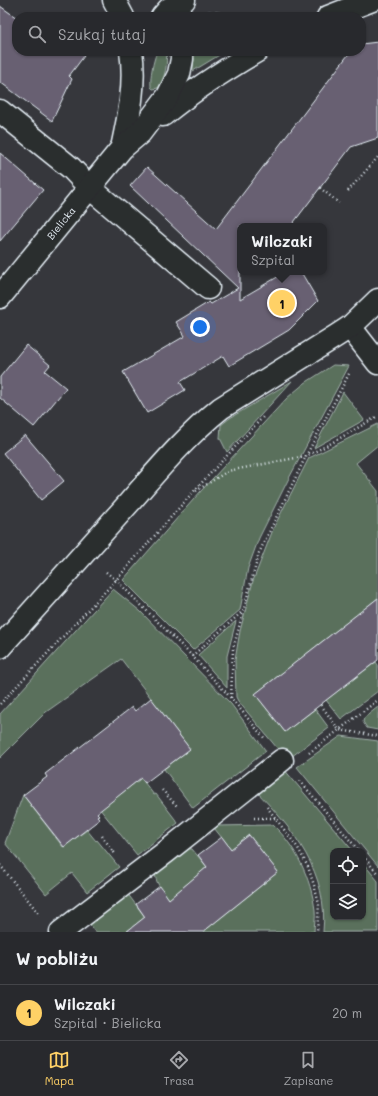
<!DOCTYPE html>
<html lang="pl">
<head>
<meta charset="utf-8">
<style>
  body { margin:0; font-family:Mali,sans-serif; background:#343539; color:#f1f3f6 }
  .controls { position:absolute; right:12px; bottom:12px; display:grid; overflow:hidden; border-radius:8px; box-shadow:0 1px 3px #0004 }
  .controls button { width:36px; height:36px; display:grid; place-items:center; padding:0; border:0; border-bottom:1px solid #444549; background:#28292d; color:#f1f3f6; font:20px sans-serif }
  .you { position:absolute; left:200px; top:327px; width:14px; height:14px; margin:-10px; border:3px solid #fff; border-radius:50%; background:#1a73e8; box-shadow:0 0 0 6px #1a73e833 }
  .badge { display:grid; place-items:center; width:26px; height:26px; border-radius:50%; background:#ffd166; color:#111; font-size:13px; font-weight:700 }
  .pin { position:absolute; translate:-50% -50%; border:2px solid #fff; box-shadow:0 1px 4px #0006 }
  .popup { position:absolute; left:237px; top:223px; width:90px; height:52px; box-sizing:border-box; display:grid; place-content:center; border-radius:8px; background:#28292d; filter:drop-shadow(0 1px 3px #0005); font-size:13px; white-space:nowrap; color:#a5a6aa }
  .popup b { font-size:15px; color:#f1f3f6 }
  .popup::after { content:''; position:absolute; left:50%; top:100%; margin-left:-8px; border:8px solid transparent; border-top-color:#28292d }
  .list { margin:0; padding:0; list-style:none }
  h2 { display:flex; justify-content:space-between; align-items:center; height:52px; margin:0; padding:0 16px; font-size:17px }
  h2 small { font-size:13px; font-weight:400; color:#a5a6aa }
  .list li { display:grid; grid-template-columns:26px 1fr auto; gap:12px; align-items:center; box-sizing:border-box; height:56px; padding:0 16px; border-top:1px solid #444549 }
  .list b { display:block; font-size:15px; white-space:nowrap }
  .list p { margin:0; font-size:13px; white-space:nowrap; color:#a5a6aa }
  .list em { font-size:13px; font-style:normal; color:#a5a6aa }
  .icon { flex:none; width:22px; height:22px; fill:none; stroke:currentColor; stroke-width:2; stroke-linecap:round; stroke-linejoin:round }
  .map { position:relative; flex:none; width:378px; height:932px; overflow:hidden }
  .search { position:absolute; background:#28292d; box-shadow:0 1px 3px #0004; left:12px; right:12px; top:12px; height:44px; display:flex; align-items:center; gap:10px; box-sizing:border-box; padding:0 14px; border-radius:16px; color:#a5a6aa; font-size:15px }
  .sheet { height:108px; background:#28292d }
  nav { display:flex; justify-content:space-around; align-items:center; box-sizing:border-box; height:56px; border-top:1px solid #444549; background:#28292d; font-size:11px; color:#a5a6aa }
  nav a { display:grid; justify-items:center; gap:2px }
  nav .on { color:#ffd166 }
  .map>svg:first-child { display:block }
  .green { fill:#5a705c; stroke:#a1b0aa }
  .building { fill:#686072; stroke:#e8f1f8 }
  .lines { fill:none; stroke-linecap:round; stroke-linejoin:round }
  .minor-casing { stroke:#e8f1f8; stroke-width:25 }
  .path { stroke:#e8f1f8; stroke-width:2.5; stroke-dasharray:1 3; stroke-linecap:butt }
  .minor { stroke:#2a2d2e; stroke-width:22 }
  .labels { text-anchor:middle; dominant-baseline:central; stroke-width:3.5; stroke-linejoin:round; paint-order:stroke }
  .street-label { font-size:10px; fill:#e8f1f8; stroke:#2a2d2e }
</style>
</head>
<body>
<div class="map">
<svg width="378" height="932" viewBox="0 0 378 932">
  <rect width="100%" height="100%" fill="#36373c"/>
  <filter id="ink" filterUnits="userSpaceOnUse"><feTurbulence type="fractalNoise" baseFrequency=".025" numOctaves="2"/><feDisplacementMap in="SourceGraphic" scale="8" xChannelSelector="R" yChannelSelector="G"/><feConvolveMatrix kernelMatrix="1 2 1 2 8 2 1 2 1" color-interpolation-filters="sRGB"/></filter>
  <g filter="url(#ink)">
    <!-- green -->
    <g class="green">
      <polygon points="209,11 251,16 252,17 198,17 205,12"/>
      <path d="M157 51H166C168 64 165 78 158 88L153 89 151 87C150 75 153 63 157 51Z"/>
      <polygon points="194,51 226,51 193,71"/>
      <polygon points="333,365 349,366 288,480 259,538 248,568 240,610 193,650 123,580 201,491 287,398 305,383"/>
      <polygon points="292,381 227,452 220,438 221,425 230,418"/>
      <polygon points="343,392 364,420 314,448"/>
      <polygon points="378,424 378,445 356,463 378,491 378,598 255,694 285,732 315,709 329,728 287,760 238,701 236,697 235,660 240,631 253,581 274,527 309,458"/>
      <polygon points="113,589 140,611 231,704 266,751 193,808 164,769 190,749 121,659 46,712 0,758 0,714"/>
      <polygon points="236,621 227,656 227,688 198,655"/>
      <polygon points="376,662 378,665 378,691 341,719 326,700"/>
      <polygon points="378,707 378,730 367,728 363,722 364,718"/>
      <polygon points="341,736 378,741 378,866 297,767"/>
      <path d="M283 768 353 851H333V917H363V863L378 881V932H323C329 873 294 830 255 790Z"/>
      <polygon points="141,778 154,795 156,794 178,823 137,855 99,808 122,793"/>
      <polygon points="23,795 63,847 87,830 96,841 97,840 119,867 87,892 72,873 46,894 5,843"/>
      <path d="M273 825C296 846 311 879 315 910 316 917 314 925 314 932H203L278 872 249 835 231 849 214 828 217 826Z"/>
      <path d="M184 848 192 849 207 867 169 899C162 890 153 881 156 870Z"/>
      <polygon points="127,893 145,917 126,932 95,932 89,924"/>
    </g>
    <!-- building -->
    <g class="building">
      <polygon points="0,6 17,18 17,51 79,51 84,56 69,76 72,79 52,121 0,82"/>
      <polygon points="378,42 378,138 351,147 291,226 240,226 240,299 286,272 301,272 318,301 289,330 229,366 223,356 180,382 185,390 147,413 123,372 185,336 176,322 209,302 211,304 238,288 130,186 147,167 216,229 351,51 361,51 361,44"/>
      <polygon points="0,153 43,190 0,241"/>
      <polygon points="26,345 50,365 45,371 66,388 34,427 0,398 0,377"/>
      <polygon points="25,435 64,481 41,500 3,453"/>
      <polygon points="378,598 378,660 285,732 255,694"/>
      <polygon points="151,698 190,749 145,783 141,778 97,813 99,815 97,816 100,819 64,847 23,795 47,777 45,774 132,707 135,711"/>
      <polygon points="249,835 278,872 203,932 126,932 145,917 136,904 160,886 169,899 207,867 198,855 222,837 231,849"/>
    </g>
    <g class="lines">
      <defs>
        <g id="minor">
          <polyline points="114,0 123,17"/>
          <polyline points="162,17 169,9 184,0"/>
          <polyline points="328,17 372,0"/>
          <polyline points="0,111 71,168 90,188 208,288"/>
          <path d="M163 115C193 90 223 71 257 51"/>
          <path d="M122 148C129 116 136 84 131 51"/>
          <polyline points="0,297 122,148 140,133 168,96 179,74 182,59 182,51"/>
          <polyline points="350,327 378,363"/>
          <path d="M0 647C43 600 85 552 128 504 157 471 186 436 221 408L336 336 350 327 378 300"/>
          <polyline points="61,932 166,852 282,760"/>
        </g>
      </defs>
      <!-- minor casing -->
      <use href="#minor" class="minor-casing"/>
      <!-- path -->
      <g class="path">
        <polyline points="320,188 339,203"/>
        <polyline points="348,191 378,157"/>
        <polyline points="196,491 228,471 306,456 328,445 378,416"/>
        <polyline points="106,572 116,580 192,656 231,698 265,739"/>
        <polyline points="192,656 242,612"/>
        <polyline points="231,698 233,649 259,553 306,456 350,372"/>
        <polyline points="0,704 116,580 193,492 263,417"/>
        <polyline points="321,705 339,730 378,736"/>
        <polyline points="309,753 378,700"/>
        <polyline points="300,781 359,851"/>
        <polyline points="162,790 178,807"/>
        <polyline points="267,807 298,848 308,867 314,885 319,904 317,932"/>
        <polyline points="254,818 275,818"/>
        <polyline points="102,836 116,855"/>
        <polyline points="363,856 378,874"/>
        <polyline points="0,865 40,915"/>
      </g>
      <!-- minor -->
      <use href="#minor" class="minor"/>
    </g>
  </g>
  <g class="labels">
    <!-- street labels -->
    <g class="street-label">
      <text transform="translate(61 223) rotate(-51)">Bielicka</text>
    </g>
  </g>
</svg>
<div class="controls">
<button><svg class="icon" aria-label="locate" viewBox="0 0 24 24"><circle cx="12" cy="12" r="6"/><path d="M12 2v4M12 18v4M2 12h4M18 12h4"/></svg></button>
<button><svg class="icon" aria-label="layers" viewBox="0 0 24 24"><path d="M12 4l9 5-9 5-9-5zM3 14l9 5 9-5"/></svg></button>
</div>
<div class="you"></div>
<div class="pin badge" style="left:282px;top:303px">1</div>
<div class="popup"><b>Wilczaki</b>Szpital</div>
<div class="search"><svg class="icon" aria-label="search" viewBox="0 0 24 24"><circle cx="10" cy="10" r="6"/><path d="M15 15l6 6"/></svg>Szukaj tutaj</div>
</div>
<section class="sheet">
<h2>W pobliżu<small></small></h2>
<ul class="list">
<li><span class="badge">1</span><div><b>Wilczaki</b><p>Szpital · Bielicka</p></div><em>20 m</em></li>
</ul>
</section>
<nav>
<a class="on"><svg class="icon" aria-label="map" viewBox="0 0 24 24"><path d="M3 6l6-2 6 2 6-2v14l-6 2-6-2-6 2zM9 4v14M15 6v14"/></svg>Mapa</a>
<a><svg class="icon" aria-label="directions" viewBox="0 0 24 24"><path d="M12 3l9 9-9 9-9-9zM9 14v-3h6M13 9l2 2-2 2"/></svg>Trasa</a>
<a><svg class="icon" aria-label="saved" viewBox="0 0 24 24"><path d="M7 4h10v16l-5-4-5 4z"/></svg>Zapisane</a>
</nav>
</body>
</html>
